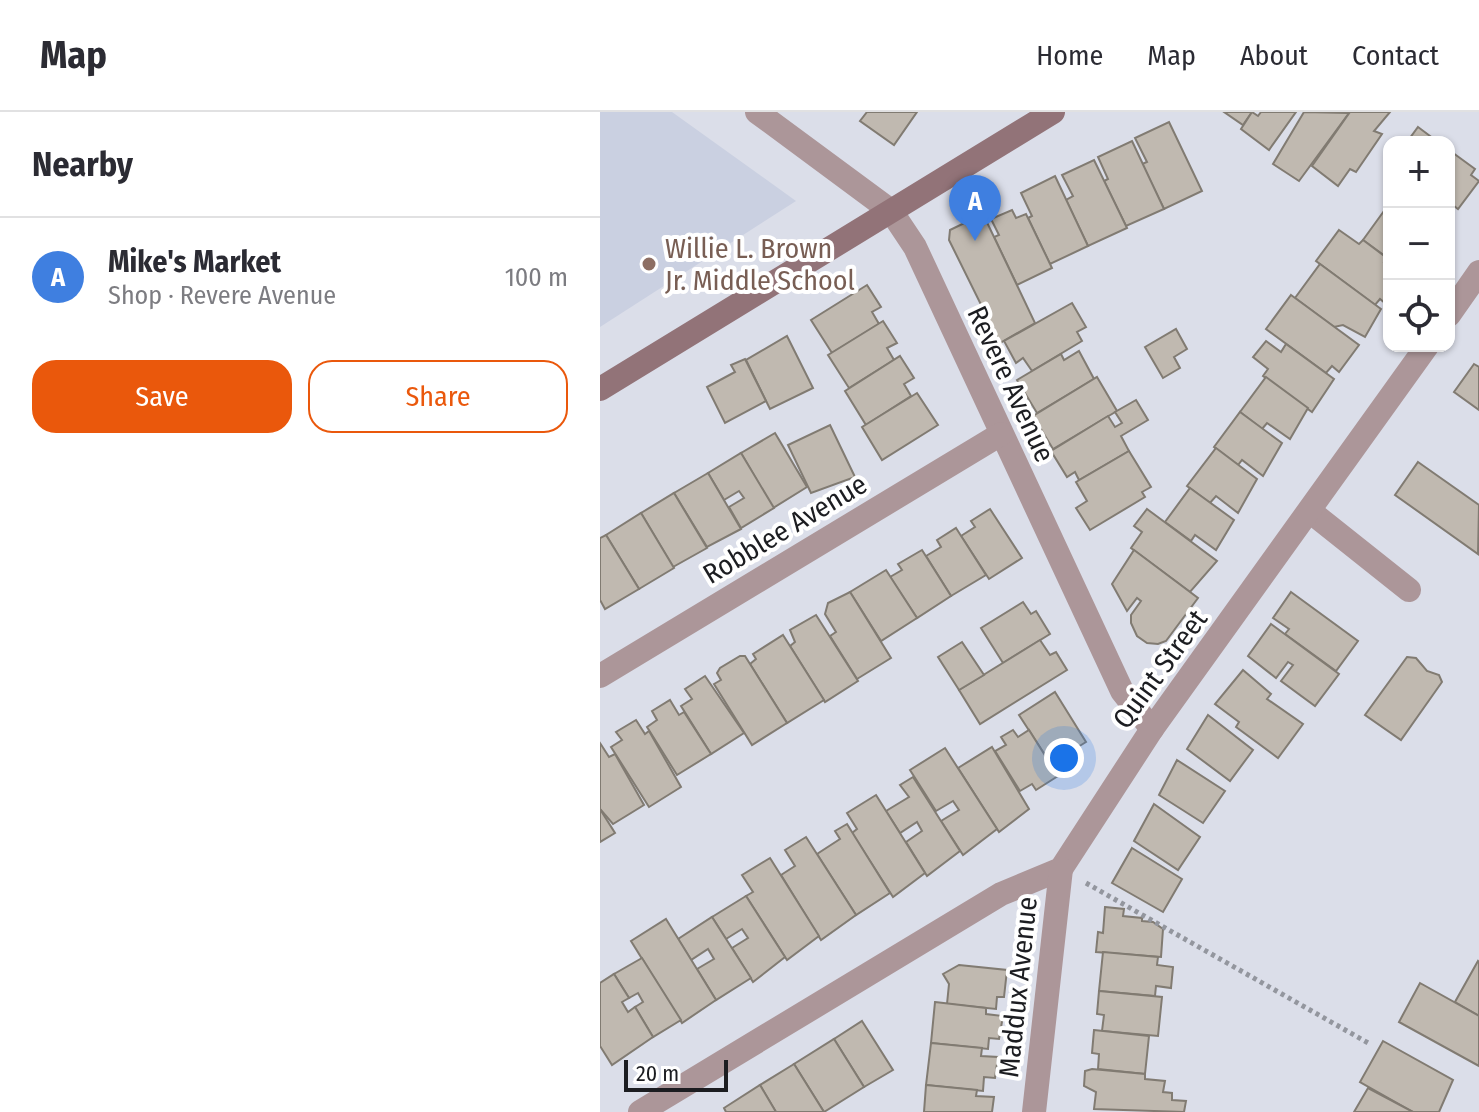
<!DOCTYPE html>
<html lang="en">
<head>
<meta charset="utf-8">
<style>
  body { margin:0; font-family:"Fira Sans Condensed",sans-serif; background:#f2f2f3; color:#2b2b33 }
  .controls { position:absolute; right:24px; top:24px; display:grid; overflow:hidden; border-radius:16px; box-shadow:0 2px 6px #0004 }
  .controls button { width:72px; height:72px; display:grid; place-items:center; padding:0; border:0; border-bottom:2px solid #e1e1e2; background:#fff; color:#2b2b33; font:40px sans-serif }
  .scale { position:absolute; left:24px; bottom:20px; width:104px; box-sizing:border-box; padding-left:8px; border:4px solid #1c1d21; border-top:0; font-size:22px; line-height:28px; white-space:nowrap; color:#1c1d21; -webkit-text-stroke:6px #fff; paint-order:stroke }
  .you { position:absolute; left:464px; top:646px; width:28px; height:28px; margin:-20px; border:6px solid #fff; border-radius:50%; background:#1a73e8; box-shadow:0 0 0 12px #1a73e833 }
  .badge { display:grid; place-items:center; width:52px; height:52px; border-radius:50%; background:#ea580c; color:#fff; font-size:26px; font-weight:700 }
  .pin { position:absolute; translate:-50% -66px; filter:drop-shadow(0 2px 4px #0008) }
  .pin::after { content:''; position:absolute; top:42px; width:28px; height:24px; background:inherit; clip-path:polygon(0 0,100% 0,50% 100%) }
  .list { margin:0; padding:0; list-style:none }
  h2 { display:flex; justify-content:space-between; align-items:center; height:104px; margin:0; padding:0 32px; font-size:34px }
  h2 small { font-size:26px; font-weight:400; color:#7c7c81 }
  .list li { display:grid; grid-template-columns:52px 1fr auto; gap:24px; align-items:center; box-sizing:border-box; height:120px; padding:0 32px; border-top:2px solid #e1e1e2 }
  .list b { display:block; font-size:30px; white-space:nowrap }
  .list p { margin:0; font-size:26px; white-space:nowrap; color:#7c7c81 }
  .list em { font-size:26px; font-style:normal; color:#7c7c81 }
  .actions { display:flex; gap:16px; padding:24px 32px }
  .actions a { flex:1; padding:18px 0; border:2px solid #ea580c; border-radius:24px; text-align:center; font-size:28px; color:#ea580c }
  .actions .main { background:#ea580c; color:#fff }
  .icon { flex:none; width:44px; height:44px; fill:none; stroke:currentColor; stroke-width:2; stroke-linecap:round; stroke-linejoin:round }
  .map { position:relative; flex:none; width:879px; height:1000px; overflow:hidden }
  header { display:flex; align-items:center; gap:48px; box-sizing:border-box; height:112px; padding:0 40px; background:#fff; border-bottom:2px solid #e1e1e2 }
  header strong { font-size:38px }
  nav { display:flex; gap:44px; margin-inline-start:auto; font-size:28px }
  main { display:flex }
  aside { flex:1; background:#fff }
  .map>svg:first-child { display:block }
  .built { fill:#cad0e1 }
  .building { fill:#c0b9b0; stroke:#817b72; stroke-width:2 }
  .lines { fill:none; stroke-linecap:round; stroke-linejoin:round }
  .path { stroke:#93969e; stroke-width:5; stroke-dasharray:4 4; stroke-linecap:butt }
  .street { stroke:#ac9699; stroke-width:24 }
  .secondary { stroke:#927378; stroke-width:24 }
  .education-dot { fill:#8d6e63; stroke:#fff; stroke-width:3 }
  .labels { text-anchor:middle; dominant-baseline:central; stroke-width:8; stroke-linejoin:round; paint-order:stroke }
  .education-label { font-size:28px; fill:#785e54; stroke:#fff; text-anchor:start }
  .street-label { font-size:28px; fill:#1c1d21; stroke:#fff }
</style>
</head>
<body>
<header>
<strong>Map</strong>
<nav><a>Home</a><a>Map</a><a>About</a><a>Contact</a></nav>
</header>
<main>
<aside>
<h2>Nearby<small></small></h2>
<ul class="list">
<li><span class="badge" style="background:#3f7fe0">A</span><div><b>Mike's Market</b><p>Shop · Revere Avenue</p></div><em>100 m</em></li>
</ul>
<div class="actions"><a class="main">Save</a><a>Share</a></div>
</aside>
<div class="map">
<svg width="879" height="1000" viewBox="0 0 879 1000">
  <rect width="100%" height="100%" fill="#dbdee9"/>
  <!-- built -->
  <polygon class="built" points="0,0 72,0 196,89 0,215"/>
  <!-- building -->
  <g class="building">
    <polygon points="267,0 317,0 294,33 260,9"/>
    <polygon points="624,0 652,0 643,13"/>
    <polygon points="652,0 658,4 661,0 696,0 669,38 641,17"/>
    <polygon points="704,0 749,1 699,69 673,52"/>
    <polygon points="790,0 774,19 782,22 756,60 750,57 738,74 712,54 750,0"/>
    <polygon points="569,10 602,79 564,97 542,52 547,50 535,26"/>
    <polygon points="818,15 838,30 807,30"/>
    <polygon points="532,29 564,97 526,114 504,69 508,67 498,45"/>
    <polygon points="849,38 875,57 871,63 879,69 858,97 849,90"/>
    <polygon points="494,48 527,116 488,134 466,88 473,84 462,63"/>
    <polygon points="455,64 488,134 450,152 428,106 432,104 421,81"/>
    <polygon points="789,92 789,147 763,128"/>
    <polygon points="412,98 416,106 426,102 452,156 417,173 394,125 399,123 391,107"/>
    <polygon points="383,102 435,211 400,231 349,128 350,118"/>
    <polygon points="739,118 759,132 763,128 787,146 784,150 789,154 786,192 780,187 775,193 716,149"/>
    <polygon points="720,152 781,197 765,225 743,213 734,215 695,186"/>
    <polygon points="267,173 281,195 272,200 279,212 232,241 211,208"/>
    <polygon points="691,183 759,233 739,260 732,254 726,261 666,217"/>
    <polygon points="472,191 486,215 477,220 482,229 432,259 423,246 416,251 404,229"/>
    <polygon points="283,209 297,231 287,236 294,248 249,276 228,243"/>
    <polygon points="576,217 587,237 574,245 580,256 563,266 545,235"/>
    <polygon points="187,224 213,276 170,297 146,248"/>
    <polygon points="666,229 681,240 686,232 734,267 712,300 663,264 668,257 653,245"/>
    <polygon points="479,239 494,267 437,301 417,268 461,242 464,248"/>
    <polygon points="300,244 314,266 304,272 311,284 266,313 245,279"/>
    <polygon points="145,247 166,289 125,311 107,275 135,260 131,253"/>
    <polygon points="874,252 879,255 879,298 854,280"/>
    <polygon points="497,265 517,299 453,337 433,304"/>
    <polygon points="666,265 708,296 690,327 667,311 662,317 640,300"/>
    <polygon points="317,281 338,313 282,348 262,315"/>
    <polygon points="536,288 548,308 521,324 529,339 479,368 475,360 467,365 451,339 508,304 515,315 522,311 515,300"/>
    <polygon points="640,300 682,331 663,364 642,348 638,353 614,335"/>
    <polygon points="230,313 255,365 211,381 188,333"/>
    <polygon points="175,321 207,375 173,396 141,341"/>
    <polygon points="616,336 657,367 638,401 616,384 610,391 587,374"/>
    <polygon points="529,339 551,375 542,380 545,385 490,418 476,396 487,389 476,370"/>
    <polygon points="141,341 174,396 141,416 129,395 144,386 139,379 124,388 108,361"/>
    <polygon points="818,350 879,393 878,442 795,383"/>
    <polygon points="108,361 141,417 107,435 74,381"/>
    <polygon points="590,376 634,408 616,438 595,423 591,429 565,410"/>
    <polygon points="74,381 107,436 73,455 41,401"/>
    <polygon points="390,397 422,446 389,467 361,424 375,415 371,409"/>
    <polygon points="547,397 617,449 590,480 531,436 542,420 534,414"/>
    <polygon points="41,401 74,456 39,477 6,423"/>
    <polygon points="356,416 386,463 351,484 326,444 341,435 337,428"/>
    <polygon points="6,423 39,477 5,497 0,488 0,426"/>
    <polygon points="322,438 351,484 317,506 290,465 302,458 298,452"/>
    <polygon points="534,438 598,486 566,529 558,532 547,531 537,524 531,511 531,503 541,489 537,486 527,499 512,472"/>
    <polygon points="286,458 317,506 281,529 250,480"/>
    <polygon points="250,480 291,546 257,567 230,524 236,520 225,502 228,491"/>
    <polygon points="691,480 758,529 736,559 685,522 689,517 673,506"/>
    <polygon points="423,490 431,502 436,499 450,522 403,551 381,516"/>
    <polygon points="216,503 258,569 225,590 190,534 195,530 190,518"/>
    <polygon points="671,512 739,562 715,594 681,569 693,553 688,550 676,566 648,544"/>
    <polygon points="183,523 224,588 187,611 150,552 156,547 153,542"/>
    <polygon points="440,528 450,543 456,540 467,558 380,612 359,578"/>
    <polygon points="362,530 384,563 359,578 338,545"/>
    <polygon points="140,544 145,544 187,611 152,633 114,572 121,568 117,561 120,556"/>
    <polygon points="807,545 816,546 827,559 839,563 842,570 801,628 765,603"/>
    <polygon points="643,558 671,582 667,587 703,612 678,646 636,615 639,610 615,592"/>
    <polygon points="105,564 144,621 111,642 81,594 92,587 85,577"/>
    <polygon points="455,580 486,630 465,643 458,635 445,643 419,603"/>
    <polygon points="70,588 79,603 84,600 111,642 77,663 47,615 57,608 52,599"/>
    <polygon points="608,603 653,638 630,669 587,637"/>
    <polygon points="36,608 45,622 49,619 81,675 49,695 11,635 22,628 16,620"/>
    <polygon points="413,618 418,625 429,618 458,664 436,678 432,672 420,679 395,639 406,633 401,625"/>
    <polygon points="0,631 9,645 15,642 44,693 13,712 0,697"/>
    <polygon points="392,635 429,697 399,720 358,656"/>
    <polygon points="345,636 397,717 363,743 341,709 359,698 353,689 336,699 310,658"/>
    <polygon points="577,648 625,679 603,711 559,683"/>
    <polygon points="313,665 360,739 327,764 306,730 322,719 317,710 300,721 286,699 309,685 300,673"/>
    <polygon points="276,683 325,761 293,785 252,721 257,717 247,701"/>
    <polygon points="554,692 600,725 578,758 534,729"/>
    <polygon points="0,697 15,721 0,730"/>
    <polygon points="247,712 290,781 256,803 217,742 240,727 235,719"/>
    <polygon points="206,725 256,803 221,828 181,763 195,754 185,738"/>
    <polygon points="532,736 582,767 563,800 512,771"/>
    <polygon points="170,746 219,824 187,848 146,784 153,780 142,763"/>
    <polygon points="146,784 185,845 153,870 132,836 148,826 142,817 126,827 112,805"/>
    <polygon points="505,795 524,797 523,804 542,806 542,809 553,810 563,817 561,845 496,840 498,820 503,821"/>
    <polygon points="112,805 151,866 116,888 97,857 114,847 108,837 91,848 78,827"/>
    <polygon points="66,807 116,888 82,911 31,829"/>
    <polygon points="503,840 558,845 557,853 573,855 571,876 556,874 555,884 499,879"/>
    <polygon points="42,846 81,908 53,925 35,895 43,890 38,881 29,886 14,862"/>
    <polygon points="878,849 879,850 879,904 855,890"/>
    <polygon points="359,853 407,858 404,885 397,885 396,897 347,892 349,872 343,862"/>
    <polygon points="14,862 29,886 22,890 28,900 35,895 53,925 12,953 0,934 0,871"/>
    <polygon points="820,871 879,904 879,954 799,910"/>
    <polygon points="499,879 562,885 558,924 502,919 504,903 497,902"/>
    <polygon points="335,890 386,896 386,902 403,904 399,927 389,926 388,937 331,931"/>
    <polygon points="262,909 293,958 264,975 234,927"/>
    <polygon points="494,918 549,924 545,962 498,957 499,942 492,941"/>
    <polygon points="234,927 264,975 224,1000 194,952"/>
    <polygon points="783,929 853,968 839,1000 813,1000 760,970"/>
    <polygon points="331,931 382,936 381,944 398,945 395,966 384,965 383,979 326,973"/>
    <polygon points="194,952 224,1000 176,1000 160,973"/>
    <polygon points="492,957 545,962 545,967 565,969 563,980 572,981 572,988 586,989 584,1000 494,997 496,980 484,974 485,959"/>
    <polygon points="160,973 176,1000 126,1000 124,996"/>
    <polygon points="326,973 377,978 376,984 394,985 392,1000 324,1000"/>
    <polygon points="768,976 813,1000 754,1000"/>
  </g>
  <g class="lines">
    <!-- path -->
    <polyline class="path" points="486,771 770,932"/>
    <!-- street -->
    <g class="street">
      <polyline points="157,0 291,99 315,135 522,579 552,617"/>
      <polyline points="849,203 879,160"/>
      <polyline points="711,400 809,478"/>
      <polyline points="0,564 401,322"/>
      <polyline points="40,1000 401,782 461,757 552,617 827,234"/>
      <polyline points="434,1000 461,757"/>
    </g>
    <!-- secondary -->
    <polyline class="secondary" points="0,277 453,0"/>
  </g>
  <!-- markers -->
  <circle class="education-dot" cx="49" cy="152" r="8"/>
  <g class="labels">
    <!-- education labels -->
    <g class="education-label">
      <text x="65" y="136">Willie L. Brown<tspan x="65" dy="32">Jr. Middle School</tspan></text>
    </g>
    <!-- street labels -->
    <g class="street-label">
      <text transform="translate(411 272) rotate(65)">Revere Avenue</text>
      <text transform="translate(185 417) rotate(-31)">Robblee Avenue</text>
      <text transform="translate(560 557) rotate(-54)">Quint Street</text>
      <text transform="translate(418 875) rotate(-84)">Maddux Avenue</text>
    </g>
  </g>
</svg>
<div class="controls">
<button>+</button>
<button>−</button>
<button><svg class="icon" aria-label="locate" viewBox="0 0 24 24"><circle cx="12" cy="12" r="6"/><path d="M12 2v4M12 18v4M2 12h4M18 12h4"/></svg></button>
</div>
<div class="scale">20 m</div>
<div class="you"></div>
<div class="pin badge" style="left:375px;top:129px;background:#3f7fe0">A</div>
</div>
</main>
</body>
</html>
